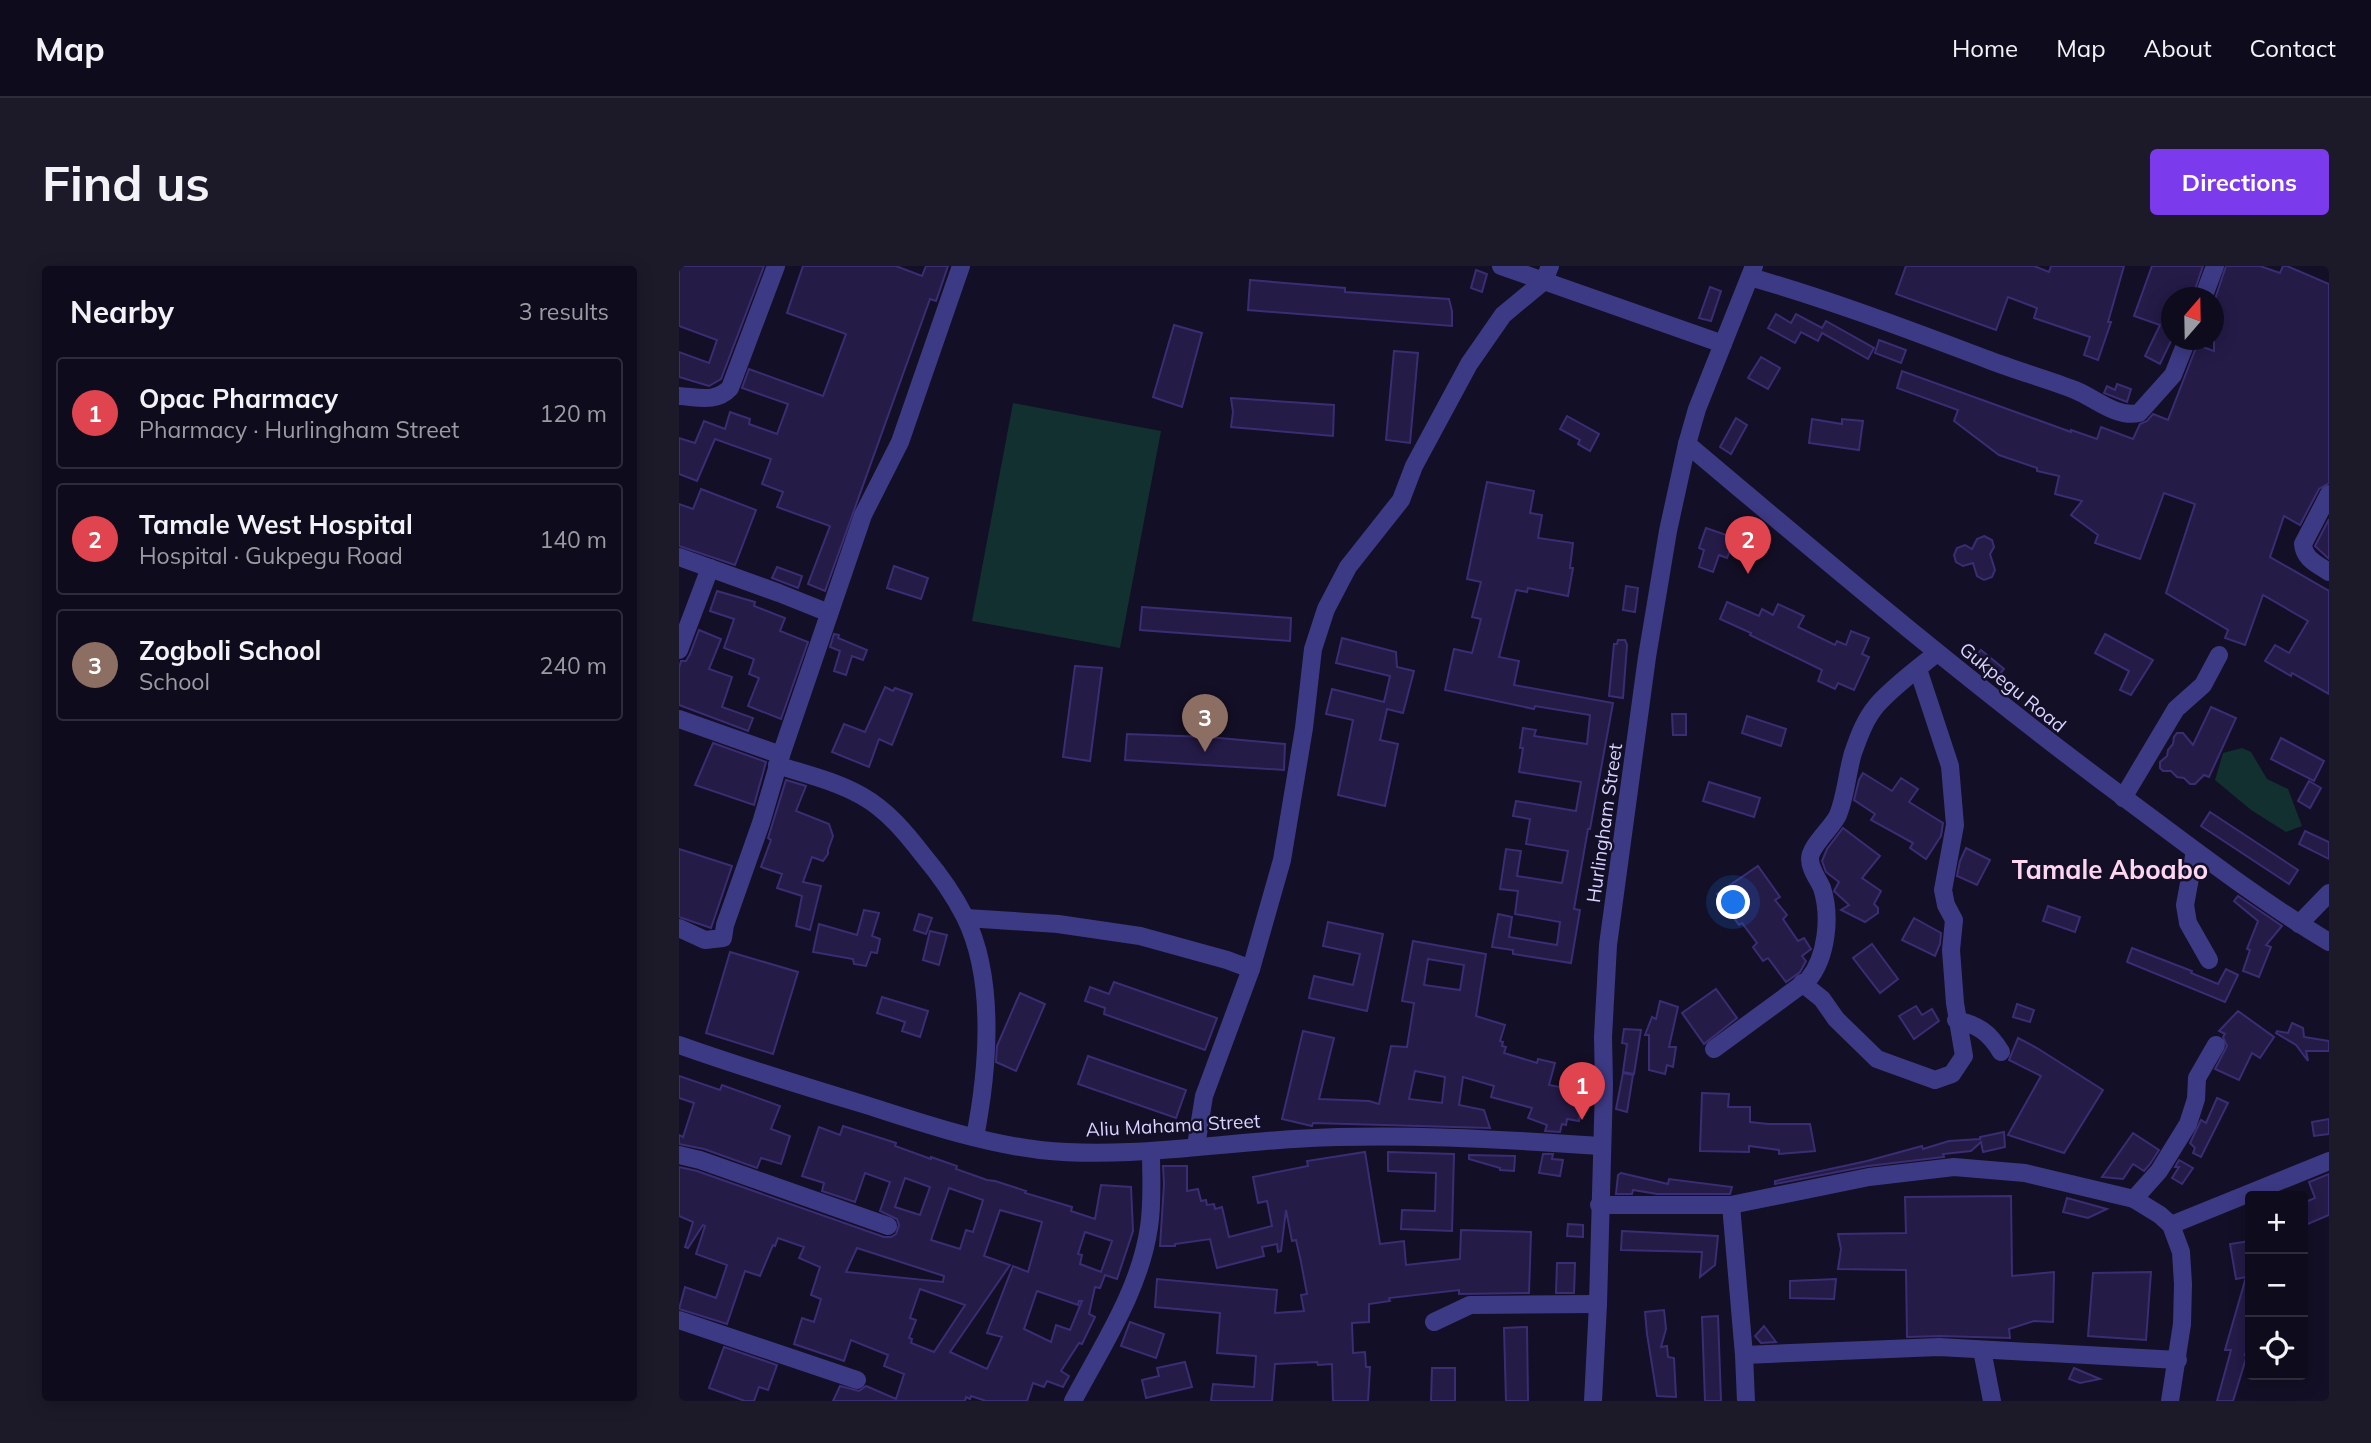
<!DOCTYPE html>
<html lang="en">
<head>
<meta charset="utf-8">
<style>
  body { margin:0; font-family:Mulish,sans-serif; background:#1c1929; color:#f1f3f6 }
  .controls { position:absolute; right:21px; bottom:21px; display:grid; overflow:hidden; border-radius:7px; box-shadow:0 4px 18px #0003 }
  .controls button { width:63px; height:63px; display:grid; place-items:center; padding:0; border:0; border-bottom:2px solid #2e2b3b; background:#0e0b1c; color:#f1f3f6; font:35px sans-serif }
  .compass { position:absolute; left:1482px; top:21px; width:63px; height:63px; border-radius:50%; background:#0e0b1c; box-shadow:0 4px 18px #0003; rotate:20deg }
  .you { position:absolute; left:1055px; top:637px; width:24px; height:24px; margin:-18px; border:5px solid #fff; border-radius:50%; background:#1a73e8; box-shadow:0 0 0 10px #1a73e833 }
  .badge { display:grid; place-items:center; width:46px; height:46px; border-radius:50%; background:#7c3aed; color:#fff; font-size:23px; font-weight:700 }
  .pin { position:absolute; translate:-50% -58px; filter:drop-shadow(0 2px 4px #0008) }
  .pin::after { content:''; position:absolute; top:37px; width:24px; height:21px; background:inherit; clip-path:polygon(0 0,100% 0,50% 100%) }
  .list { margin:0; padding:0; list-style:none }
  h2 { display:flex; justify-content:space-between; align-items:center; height:91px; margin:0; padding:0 28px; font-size:30px }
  h2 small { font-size:23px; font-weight:400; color:#9b9ba3 }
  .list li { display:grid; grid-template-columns:46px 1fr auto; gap:21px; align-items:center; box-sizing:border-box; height:112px; margin:0 14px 14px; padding:0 14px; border:2px solid #2e2b3b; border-radius:7px }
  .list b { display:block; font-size:26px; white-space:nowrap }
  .list p { margin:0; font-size:23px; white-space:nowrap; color:#9b9ba3 }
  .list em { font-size:23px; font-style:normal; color:#9b9ba3 }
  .icon { flex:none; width:38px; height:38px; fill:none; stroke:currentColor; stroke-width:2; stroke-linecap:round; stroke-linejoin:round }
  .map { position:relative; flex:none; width:1650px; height:1135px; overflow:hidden; border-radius:7px }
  header { display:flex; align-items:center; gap:42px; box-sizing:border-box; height:98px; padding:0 35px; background:#0e0b1c; border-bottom:2px solid #2e2b3b }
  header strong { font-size:33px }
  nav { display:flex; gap:38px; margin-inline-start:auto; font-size:24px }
  .intro { display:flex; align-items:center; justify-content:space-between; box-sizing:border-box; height:168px; padding:0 42px }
  h1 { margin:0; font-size:49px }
  .button { padding:18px 32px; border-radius:7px; background:#7c3aed; color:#fff; font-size:24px; font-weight:700 }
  main { display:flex; gap:42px; padding:0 42px }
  aside { flex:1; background:#0e0b1c; border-radius:7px; box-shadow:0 4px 18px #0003 }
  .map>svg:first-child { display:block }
  .green { fill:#12302f }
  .building { fill:#241b47; stroke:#3b2d73; stroke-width:2; fill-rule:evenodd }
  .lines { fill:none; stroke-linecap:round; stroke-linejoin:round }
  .minor { stroke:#3d3a85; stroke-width:18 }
  .labels { text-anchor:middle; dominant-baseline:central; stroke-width:5; stroke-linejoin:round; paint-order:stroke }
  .street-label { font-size:19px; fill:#d9d4ff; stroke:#130f26 }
  .district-label { font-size:26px; font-weight:bold; fill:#ffd6f0; stroke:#130f26 }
</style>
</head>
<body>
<header>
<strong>Map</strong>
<nav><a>Home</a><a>Map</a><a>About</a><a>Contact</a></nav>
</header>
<div class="intro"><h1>Find us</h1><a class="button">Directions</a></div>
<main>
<aside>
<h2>Nearby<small>3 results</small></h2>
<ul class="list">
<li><span class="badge" style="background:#e0444e">1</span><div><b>Opac Pharmacy</b><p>Pharmacy · Hurlingham Street</p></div><em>120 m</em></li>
<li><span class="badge" style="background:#e0444e">2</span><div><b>Tamale West Hospital</b><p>Hospital · Gukpegu Road</p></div><em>140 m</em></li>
<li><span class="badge" style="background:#8d6e63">3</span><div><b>Zogboli School</b><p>School</p></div><em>240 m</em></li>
</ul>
</aside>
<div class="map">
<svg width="1650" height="1135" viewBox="0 0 1650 1135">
  <rect width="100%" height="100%" fill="#130f26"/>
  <!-- green -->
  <g class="green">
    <polygon points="334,137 482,165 441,382 293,355"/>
    <polygon points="1563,482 1572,486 1588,513 1609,523 1623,560 1607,566 1572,544 1536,514 1544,487"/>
  </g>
  <!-- building -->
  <g class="building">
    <polygon points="0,0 85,0 42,113 30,120 0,111 0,86 30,97 38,74 0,60"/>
    <polygon points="124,0 217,0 243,10 247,0 269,0 257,35 251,33 146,325 129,318 151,260 98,241 104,226 83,218 92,193 36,173 18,215 0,208 0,172 16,177 25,155 46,163 51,146 71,153 70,158 98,168 109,138 63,122 70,103 144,130 167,68 108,47"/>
    <polygon points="1227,0 1355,0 1370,6 1372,0 1445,0 1429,56 1432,56 1419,94 1405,89 1411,71 1355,52 1358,42 1329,31 1317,64 1217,28"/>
    <polygon points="1473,0 1524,0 1513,32 1493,32 1493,73 1481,98 1466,90 1481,59 1455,50"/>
    <polygon points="1547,0 1581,0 1601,7 1604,0 1608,0 1650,18 1650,217 1640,223 1621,259 1605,250 1591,291 1650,325 1650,428 1613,407 1612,410 1586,395 1596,379 1610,387 1629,355 1584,329 1566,379 1546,372 1549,364 1487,327 1516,238 1485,227 1461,293 1416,277 1419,269 1392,249 1403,235 1376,228 1380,210 1358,205 1358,202 1320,189 1275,155 1279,144 1218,122 1223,105 1392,166 1392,164 1418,173 1422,161 1454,173 1461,158 1468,155 1474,148 1489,154 1518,79 1535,85 1535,36"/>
    <polygon points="797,4 808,8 803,26 792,22"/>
    <polygon points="571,14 666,22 666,26 770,33 773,45 773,60 569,44"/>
    <polygon points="1031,21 1042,25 1032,55 1020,52"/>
    <polygon points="1097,48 1112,57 1117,48 1143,62 1147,55 1195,82 1189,93 1143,67 1139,75 1122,66 1116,77 1089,62"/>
    <polygon points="495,59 523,67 503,141 474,131"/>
    <polygon points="1200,74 1227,84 1222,97 1196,87"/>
    <polygon points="715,85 739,87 731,177 707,174"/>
    <polygon points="1082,91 1101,102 1089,123 1069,112"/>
    <polygon points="1438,118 1452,123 1448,136 1425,127 1428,120 1436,124"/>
    <polygon points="552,132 655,139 654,170 552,161 554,146"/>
    <polygon points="888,150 920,168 911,185 899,178 901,174 881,163"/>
    <polygon points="1057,152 1068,159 1052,188 1041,181"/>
    <polygon points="1133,153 1163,158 1163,153 1184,155 1180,184 1130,177"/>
    <polygon points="808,216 855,225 851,247 863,249 859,272 894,277 891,302 894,302 889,330 849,322 848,326 837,324 820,391 840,395 835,419 934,437 911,563 909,563 895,643 901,644 892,697 834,688 834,684 813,681 819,648 833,651 830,671 878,679 881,656 836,648 839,625 821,623 827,583 842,585 838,610 883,617 889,585 847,578 851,553 834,550 837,535 897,545 902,516 840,506 844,482 841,482 844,462 857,464 855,470 908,478 911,449 856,440 855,443 766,424 775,383 793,387 802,353 793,351 802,316 788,313"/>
    <polygon points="22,223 77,244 56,299 0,280 0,238 14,243"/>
    <polygon points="1650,253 1650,293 1636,280"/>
    <polygon points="1027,262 1056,272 1048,292 1040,289 1034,306 1020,301 1025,284 1020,282"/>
    <polygon points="1305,270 1313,274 1315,281 1311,288 1316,304 1313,311 1305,314 1298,310 1294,297 1284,300 1277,296 1275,289 1278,282 1286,279 1293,283 1298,273"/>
    <polygon points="215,300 249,312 242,333 208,322"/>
    <polygon points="98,301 123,310 119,322 93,312"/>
    <polygon points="947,320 959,322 956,346 944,344"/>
    <polygon points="38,325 76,336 75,340 106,352 101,365 129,376 102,453 69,440 80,412 70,408 75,393 45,382 55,353 31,345"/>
    <polygon points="1048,336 1080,350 1083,343 1094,349 1099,338 1125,350 1119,361 1156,379 1158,375 1167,379 1172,365 1190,372 1183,388 1190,391 1175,424 1159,417 1156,423 1139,415 1143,404 1071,369 1072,367 1041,353"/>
    <polygon points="463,341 612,352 611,375 461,364"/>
    <polygon points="20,364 42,373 30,403 53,411 43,441 74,452 69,465 0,439 0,402 2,395 7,395 11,388"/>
    <polygon points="155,368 160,369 159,372 188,384 184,394 173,390 167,409 155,405 161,385 151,381"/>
    <polygon points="1426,368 1474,394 1452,429 1441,424 1450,405 1416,387"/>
    <polygon points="663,372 717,386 718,401 735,405 724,447 708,443 701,474 719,478 706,540 659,529 674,454 647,448 653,423 705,436 711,410 657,397"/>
    <polygon points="939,374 946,374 948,379 944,432 930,430 935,378 938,378"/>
    <polygon points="1302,384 1325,403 1316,414 1292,395"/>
    <polygon points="396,400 423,402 411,495 384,491"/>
    <polygon points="206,421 214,425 216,422 233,428 213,479 200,473 190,501 153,486 165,458 186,466"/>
    <polygon points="1532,441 1557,452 1530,511 1525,509 1516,518 1511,518 1505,512 1498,511 1492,505 1484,505 1481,502 1481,496 1488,490 1489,484 1494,478 1495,471 1498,467 1504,467 1514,479"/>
    <polygon points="993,448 1007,448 1007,469 994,469"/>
    <polygon points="1068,450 1107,463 1102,480 1063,467"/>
    <polygon points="448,468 529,471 606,478 605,504 446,494"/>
    <polygon points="1602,472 1645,495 1635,515 1592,493"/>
    <polygon points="34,477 87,496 75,539 16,519"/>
    <polygon points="1184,507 1213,525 1222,512 1239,523 1230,536 1264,557 1262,570 1247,593 1231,582 1234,577 1192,554 1196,548 1175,534 1180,514"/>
    <polygon points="107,514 127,520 117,545 150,558 154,570 149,584 149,588 144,595 133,591 124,616 142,620 131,664 117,660 123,630 98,622 103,608 82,601 92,574 89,572"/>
    <polygon points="1630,515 1642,522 1631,542 1619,535"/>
    <polygon points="1030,516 1081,532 1075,551 1024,535"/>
    <polygon points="1531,546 1619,604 1610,618 1522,560"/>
    <polygon points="1164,562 1201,590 1183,612 1202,625 1195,638 1199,642 1199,647 1186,656 1162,644 1170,639 1155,625 1160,616 1147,606 1143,595 1148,583"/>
    <polygon points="1626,565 1650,576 1650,593 1620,578"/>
    <polygon points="1287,582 1311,594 1298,619 1278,610 1281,595"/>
    <polygon points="0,583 53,600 32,662 0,651"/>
    <polygon points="1079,600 1101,631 1096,634 1108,649 1104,653 1119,675 1125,672 1132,683 1123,690 1127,695 1121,706 1107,716 1089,692 1084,695 1074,681 1078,677 1063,657 1060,659 1038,628"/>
    <polygon points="1559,630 1603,660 1587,679 1592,681 1580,711 1564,705 1571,684 1568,683 1579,655 1555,635"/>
    <polygon points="1369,640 1401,651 1396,666 1364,655"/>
    <polygon points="185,644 200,647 193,670 201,673 198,687 192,686 187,700 175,698 174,693 134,686 140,658 178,669"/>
    <polygon points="240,648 253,652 247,668 235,664"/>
    <polygon points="1235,652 1262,667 1261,678 1256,690 1223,674"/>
    <polygon points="649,656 704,668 688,745 630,732 635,710 674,719 681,688 644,680"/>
    <polygon points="251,665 268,669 260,699 244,694"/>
    <path d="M734 675 807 688 797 750 826 759 821 775 824 776 823 780 827 781 825 787 858 797 859 793 876 797 870 819 906 826 900 855 888 853 887 859 883 858 881 866 866 865 868 859 849 852 853 842 812 831 815 820 784 811 780 839 805 844 811 862 634 857 633 860 603 853 624 765 655 772 640 833 690 835 700 838 712 780 728 781 735 737 723 735ZM749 693 785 699 781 724 745 719ZM736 805 766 811 763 837 730 833Z"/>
    <polygon points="1193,678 1219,713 1201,727 1174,692"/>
    <polygon points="1453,682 1513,705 1512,707 1539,718 1547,703 1559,709 1546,736 1448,696"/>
    <polygon points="51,686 119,706 94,788 27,767"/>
    <polygon points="435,716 538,752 526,784 425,748 426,742 406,735 411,721 430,728"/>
    <polygon points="1037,723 1058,752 1025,778 1003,747"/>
    <polygon points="341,727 366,738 337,805 317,796 318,780"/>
    <polygon points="203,731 249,745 241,771 223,765 226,756 198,747"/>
    <polygon points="981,735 999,741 990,781 997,781 994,801 988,799 986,808 970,804 970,769 966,769 973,751 977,753"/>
    <polygon points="1338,738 1355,744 1351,756 1334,751"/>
    <polygon points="1237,740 1243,749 1253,743 1260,755 1235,773 1220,750"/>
    <polygon points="1559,745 1595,771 1581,792 1573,787 1560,814 1536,803 1548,780 1544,771 1546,768 1540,765"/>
    <polygon points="1613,757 1624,762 1625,771 1650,775 1650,785 1627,785 1629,795 1617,779 1597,767 1598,765 1609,767"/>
    <polygon points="945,763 962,764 955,808 944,806 948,778 943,777"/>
    <polygon points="1339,772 1358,782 1424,824 1385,887 1329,869 1362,810 1330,794"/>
    <polygon points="409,790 507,824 497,852 399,818"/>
    <polygon points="944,807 954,809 948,846 937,843"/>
    <polygon points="0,810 41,824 43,819 101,840 92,863 111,870 102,898 82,892 78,902 25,883 0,878 0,869 4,871 15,837 0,832"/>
    <polygon points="1023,827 1050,828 1049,841 1071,841 1071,856 1089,858 1131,858 1136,885 1100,888 1100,884 1070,880 1070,886 1021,885"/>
    <polygon points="1538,832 1549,837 1522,891 1514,887 1516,882 1511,877 1522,854 1527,857"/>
    <polygon points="1650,853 1650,868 1635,870 1633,856"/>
    <path d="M164 860 217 877 216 880 252 893V891L278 900 277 903 308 914 316 915 347 925 346 927 393 941 392 945 416 953 422 919 452 921 454 965 438 1013 426 1009 421 1022 416 1021 410 1048 416 1051 403 1078 400 1077 382 1105 390 1110 384 1121 368 1115 365 1121 354 1117 348 1135H307L292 1130 291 1133 287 1131 286 1135H154L161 1120 180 1125 187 1120 217 1133 225 1108 205 1100 209 1089 172 1074 165 1095 115 1078 123 1052 135 1056 142 1033 132 1029 141 1001 120 992 125 981 99 972 96 980 94 979 81 1010 66 1005 48 1058 0 1043 6 1021 37 1032 48 999 17 988 26 960 24 959 9 982 6 981 14 956 0 950V901L18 905 205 971H212L217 968 220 959 218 953 201 945 211 916 186 907 176 936 143 925 145 917 123 910 140 861 161 869ZM226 912 251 921 241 949 216 941ZM270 922 304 934 294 966 287 964 281 983 252 974ZM321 944 363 956 349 1006 334 1000 308 1067 323 1071 308 1103 271 1086 331 999 305 990ZM406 966 433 975 422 1006 401 998 403 989 399 988ZM178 982 265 1010 264 1016 167 1006ZM241 1023 286 1039 255 1086 232 1077 233 1073 230 1072 237 1054 231 1052ZM358 1025 399 1039 400 1035H403L391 1064 377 1059 372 1076 345 1063Z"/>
    <polygon points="1325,866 1326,881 1304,886 1302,876 1292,885 1264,888 1265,891 1189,900 1096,918 1096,915 1188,895 1243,880 1244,883 1270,875 1301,873 1301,871"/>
    <polygon points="1454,867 1480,884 1471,898 1465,905 1454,898 1444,913 1423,911"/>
    <polygon points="686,886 701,978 725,975 727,999 781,993 782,964 852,966 850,1027 780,1028 780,1024 710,1032 711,1035 690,1038 690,1056 673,1057 674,1087 686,1086 687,1101 691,1101 689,1135 654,1135 653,1098 639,1099 638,1096 596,1098 593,1135 532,1135 534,1118 575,1121 577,1090 538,1087 541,1047 476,1041 478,1013 598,1024 596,1047 625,1045 622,1029 628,1028 622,996 617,974 613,975 607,944 602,985 599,986 598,978 583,981 585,990 538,1002 531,973 496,978 496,980 481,980 485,918 484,900 508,900 508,925 519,923 522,935 527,934 528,939 535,938 536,943 543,941 550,971 593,960 588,935 579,937 574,911 629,900 628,895"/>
    <polygon points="709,886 775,888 773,965 722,963 723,944 756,945 757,907 709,905"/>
    <polygon points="864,888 874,888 873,893 884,894 881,910 860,907"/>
    <polygon points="790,889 836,890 835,905 821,904 821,902 790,893"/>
    <polygon points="1500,894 1514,902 1503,918 1493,912 1500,901 1496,901"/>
    <polygon points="942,907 989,918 990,913 1053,921 1051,928 978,928 954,924 953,928 937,928 939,909"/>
    <polygon points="1650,908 1650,949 1624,960 1624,937 1636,932 1630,916"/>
    <polygon points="1332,930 1333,1010 1375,1006 1374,1056 1355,1055 1330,1063 1331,1072 1261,1070 1228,1071 1227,1004 1159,1003 1162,983 1159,968 1227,967 1226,931"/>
    <polygon points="1388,932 1428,943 1409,952 1384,946"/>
    <polygon points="889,958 904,959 904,971 888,970"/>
    <polygon points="943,965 1039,970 1036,999 1021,1011 1023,986 942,984"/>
    <polygon points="1571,975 1571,1071 1566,1089 1568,1089 1554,1135 1538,1135 1552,1084 1546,1084 1567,1011 1557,1013 1551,978"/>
    <polygon points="878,997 896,997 895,1027 877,1027"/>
    <polygon points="1472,1006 1467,1074 1409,1070 1414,1007"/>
    <polygon points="1157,1013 1155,1033 1111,1032 1111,1015"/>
    <polygon points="985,1044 987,1063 982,1081 988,1080 989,1091 995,1092 997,1131 978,1130 968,1068 966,1046"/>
    <polygon points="1039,1050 1042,1135 1026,1135 1023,1051"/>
    <polygon points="451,1056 485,1068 477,1092 442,1080"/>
    <polygon points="1085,1060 1097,1076 1082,1077 1076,1070"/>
    <polygon points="848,1061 849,1135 827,1135 825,1062"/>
    <polygon points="45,1081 98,1099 89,1124 80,1121 75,1135 66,1135 30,1122"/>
    <polygon points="506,1096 513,1121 467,1132 463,1114 480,1110 478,1102"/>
    <polygon points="753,1102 776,1102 776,1135 752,1135"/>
    <polygon points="1395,1102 1421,1113 1401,1117 1390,1113"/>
  </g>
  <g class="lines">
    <!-- minor -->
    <g class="minor">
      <polyline points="822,0 1044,78"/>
      <path d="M1071 11C1152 34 1230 64 1310 94 1338 105 1368 113 1396 124 1416 132 1437 152 1460 147L1494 109 1508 74"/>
      <polyline points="1524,32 1536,0"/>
      <path d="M0 130C19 131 37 137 51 122L97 0"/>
      <path d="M1008 178C1156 303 1303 427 1459 542 1521 588 1583 636 1650 676"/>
      <path d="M1650 228 1624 278C1625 293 1638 298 1650 306"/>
      <polyline points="0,291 100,327 150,347"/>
      <polyline points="0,384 31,302"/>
      <polyline points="0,453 102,489 184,249 221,176 282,0"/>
      <path d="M98 499C126 508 157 515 183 530 208 544 227 567 244 589 260 608 275 629 286 651 317 714 309 804 296 871"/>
      <polyline points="1444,532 1491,453 1497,443 1524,419 1540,389"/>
      <polyline points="1516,585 1506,639 1509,657 1530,694"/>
      <polyline points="287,652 379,658 461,670 548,694 572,703 525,830 517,880"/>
      <polyline points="1620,658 1650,627"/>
      <polyline points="0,662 26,674 44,672 46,659 82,557 102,489"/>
      <polyline points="572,703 603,594 625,462 634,383 647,343 669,301 722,234 735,200 790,98 824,49 865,15 871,0"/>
      <polyline points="1123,717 1143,733 1157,753 1198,793 1256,814 1273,808 1285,790 1276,737 1272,684 1275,654 1267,639 1264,624 1276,559 1271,500 1239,403"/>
      <path d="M1277 754C1299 759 1310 766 1322 786"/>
      <path d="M0 779C62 801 124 820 187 839 243 857 302 877 361 884 445 893 531 878 615 873 717 867 820 873 922 880"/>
      <path d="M1035 783 1129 714C1148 691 1152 650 1143 622 1139 613 1131 603 1131 593 1131 580 1153 562 1159 549 1167 529 1168 507 1174 487 1180 470 1186 453 1198 439 1215 420 1238 403 1258 387"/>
      <polyline points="0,889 21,894 209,960"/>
      <polyline points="1455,933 1480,905 1509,858 1517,833 1518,812 1537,779"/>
      <polyline points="920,939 1052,939 1190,911 1275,901 1346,907 1455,933 1481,949 1492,959 1502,986 1504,1018 1503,1058 1491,1135"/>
      <polyline points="1052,939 1065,1089 1067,1135"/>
      <polyline points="1492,959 1650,895"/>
      <polyline points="0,1054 178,1114"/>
      <polyline points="755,1056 791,1039 919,1038"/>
      <polyline points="1303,1084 1313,1135"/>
      <polyline points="1065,1089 1260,1081 1499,1094"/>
      <path d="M394 1135C423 1080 461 1024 470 961 474 936 472 911 472 885"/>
      <polyline points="914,1135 919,1038 925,819 924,771 929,679 968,391 989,265 1008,178 1018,143 1075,0"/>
    </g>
  </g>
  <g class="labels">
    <!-- street labels -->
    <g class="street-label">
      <text transform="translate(1334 421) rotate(39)">Gukpegu Road</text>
      <text transform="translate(925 557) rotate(-82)">Hurlingham Street</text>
      <text transform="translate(494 859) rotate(-3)">Aliu Mahama Street</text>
    </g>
    <!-- district labels -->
    <g class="district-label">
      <text x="1431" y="603">Tamale Aboabo</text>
    </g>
  </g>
</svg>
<div class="controls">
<button>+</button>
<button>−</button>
<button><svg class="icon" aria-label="locate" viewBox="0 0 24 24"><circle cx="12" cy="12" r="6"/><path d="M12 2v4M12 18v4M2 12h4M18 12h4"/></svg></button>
</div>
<svg class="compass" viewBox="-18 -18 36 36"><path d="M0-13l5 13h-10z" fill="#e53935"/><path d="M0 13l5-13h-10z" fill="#9b9ba3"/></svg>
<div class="you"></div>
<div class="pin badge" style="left:903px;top:854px;background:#e0444e">1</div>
<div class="pin badge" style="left:1069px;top:308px;background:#e0444e">2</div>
<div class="pin badge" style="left:526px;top:486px;background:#8d6e63">3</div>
</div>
</main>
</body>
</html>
